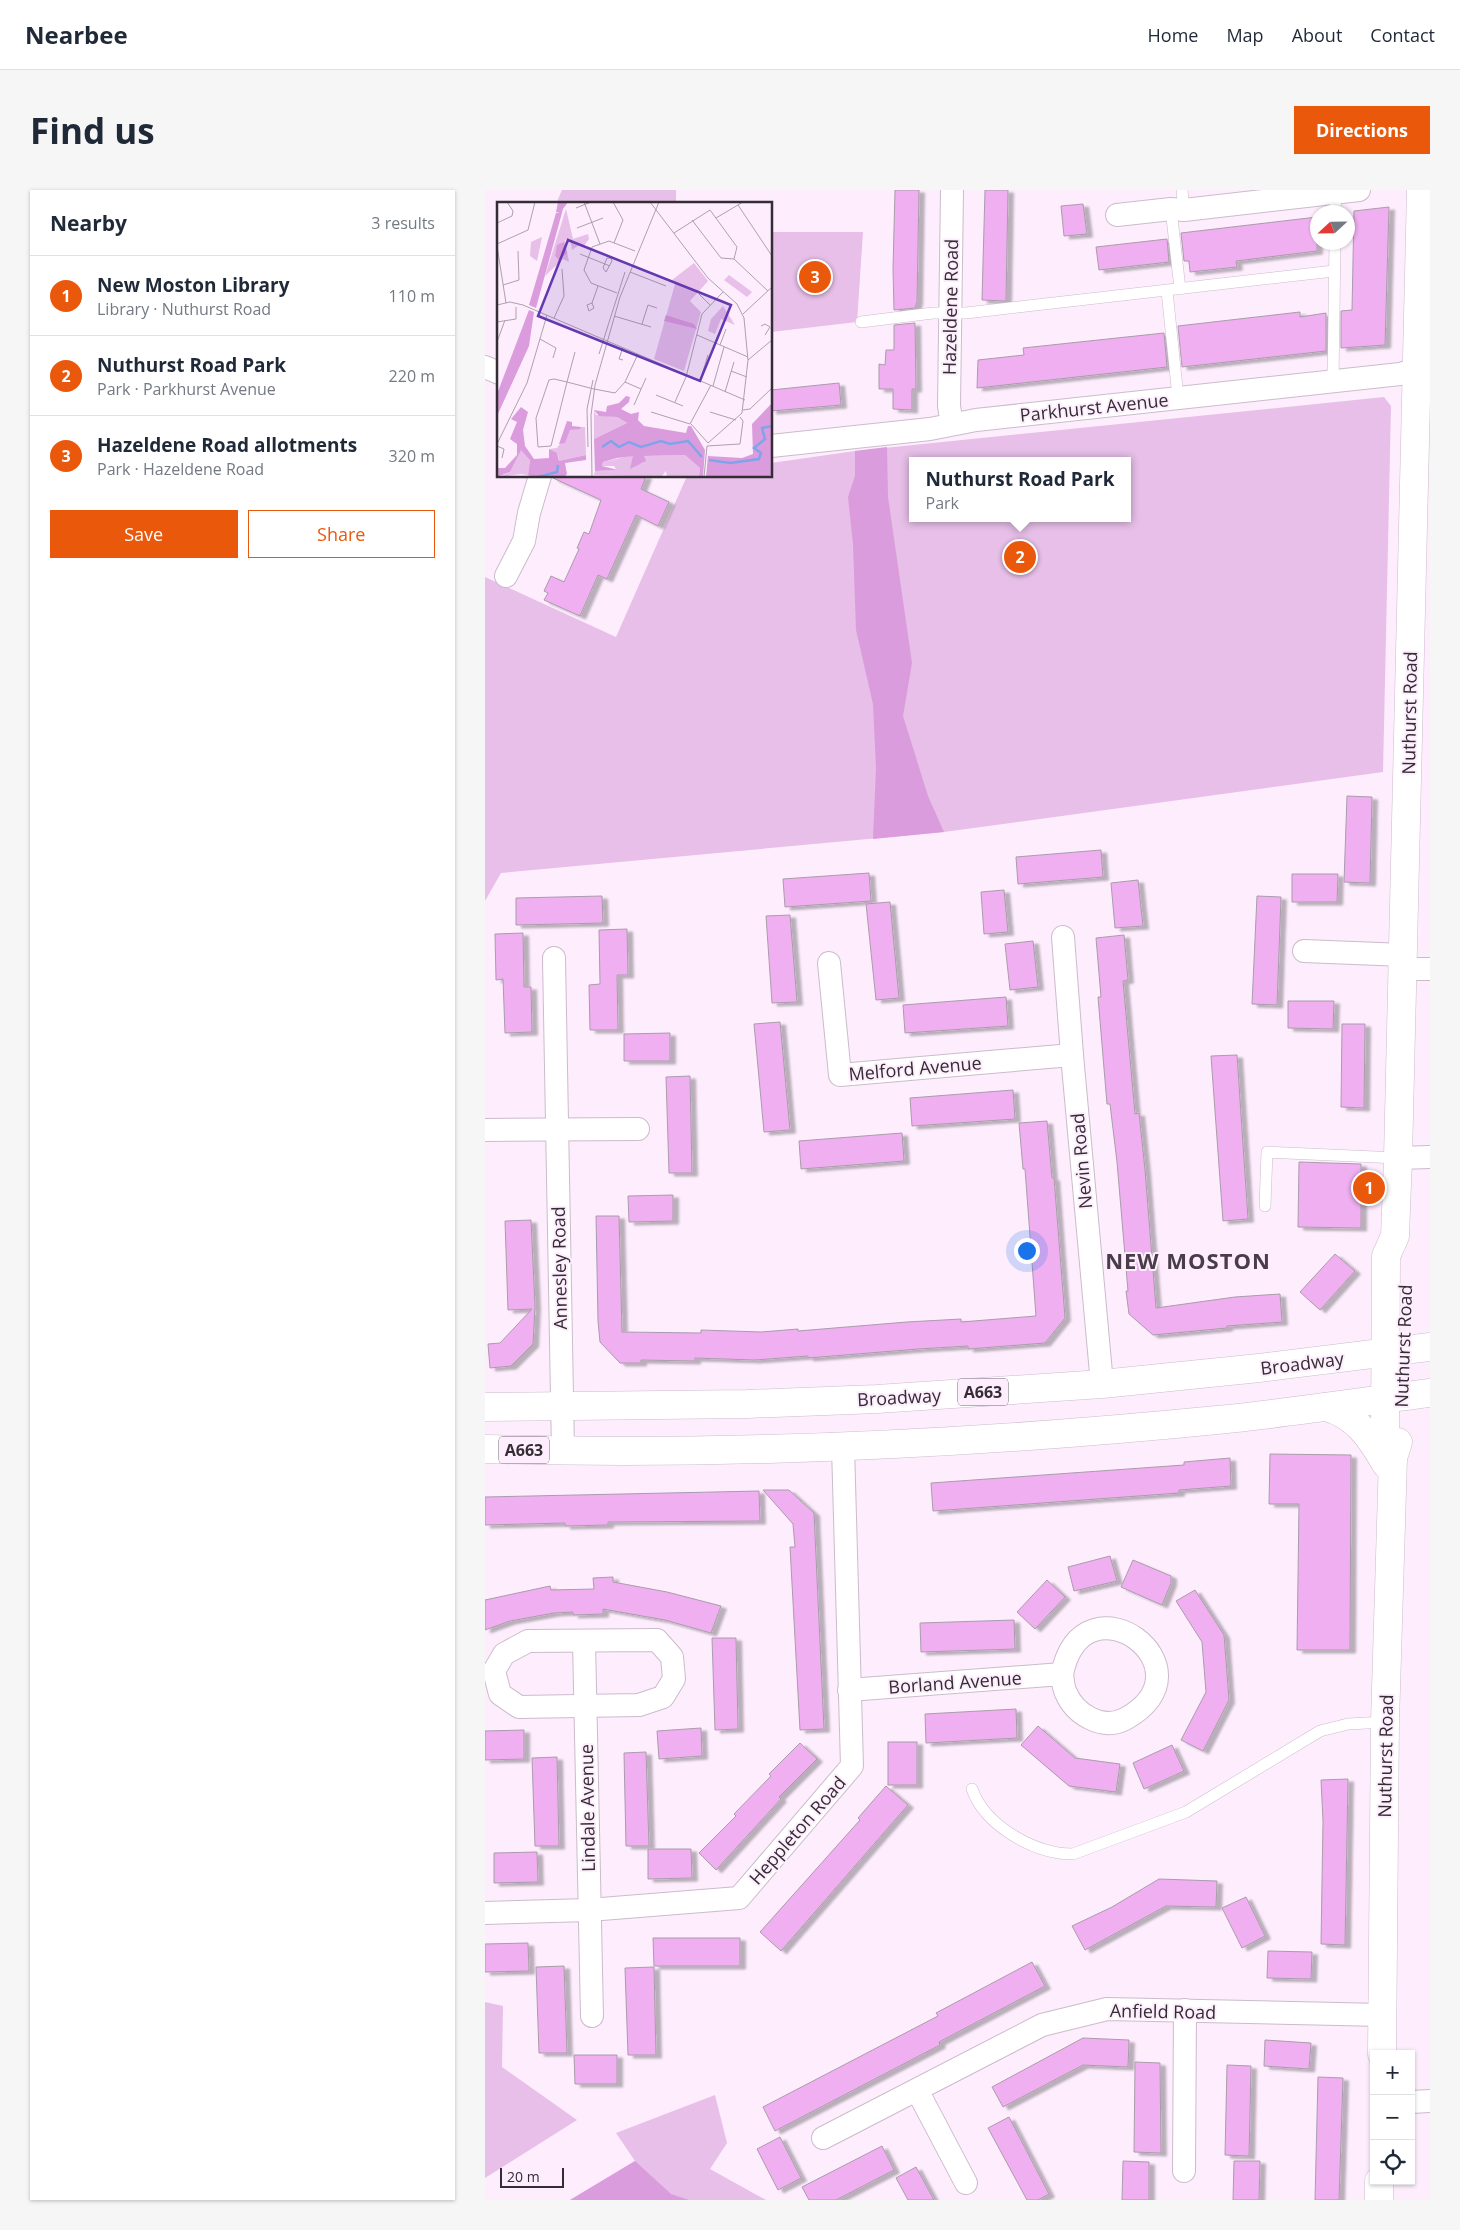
<!DOCTYPE html>
<html lang="en">
<head>
<meta charset="utf-8">
<style>
  body { margin:0; font-family:"Open Sans",sans-serif; background:#f6f6f7; color:#1f2937 }
  .controls { position:absolute; right:15px; bottom:15px; display:grid; overflow:hidden; border-radius:0px; box-shadow:0 1px 4px #0004 }
  .controls button { width:45px; height:45px; display:grid; place-items:center; padding:0; border:0; border-bottom:1px solid #e0e1e3; background:#fff; color:#1f2937; font:25px sans-serif }
  .compass { position:absolute; left:825px; top:15px; width:45px; height:45px; border-radius:50%; background:#fff; box-shadow:0 1px 4px #0004; rotate:248deg }
  .scale { position:absolute; left:15px; bottom:12px; width:64px; box-sizing:border-box; padding-left:5px; border:2px solid #342e34; border-top:0; font-size:14px; line-height:18px; white-space:nowrap; color:#342e34; -webkit-text-stroke:4px #fdedfd; paint-order:stroke }
  .you { position:absolute; left:541px; top:1060px; width:18px; height:18px; margin:-12px; border:4px solid #fff; border-radius:50%; background:#1a73e8; box-shadow:0 0 0 8px #1a73e833 }
  .badge { display:grid; place-items:center; width:32px; height:32px; border-radius:50%; background:#ea580c; color:#fff; font-size:16px; font-weight:700 }
  .pin { position:absolute; translate:-50% -50%; border:2px solid #fff; box-shadow:0 1px 5px #0006 }
  .popup { position:absolute; left:424px; top:267px; width:222px; height:65px; box-sizing:border-box; display:grid; place-content:center; border-radius:0px; background:#fff; filter:drop-shadow(0 1px 4px #0005); font-size:16px; white-space:nowrap; color:#747a83 }
  .popup b { font-size:19px; color:#1f2937 }
  .popup::after { content:''; position:absolute; left:50%; top:100%; margin-left:-10px; border:10px solid transparent; border-top-color:#fff }
  .list { margin:0; padding:0; list-style:none }
  h2 { display:flex; justify-content:space-between; align-items:center; height:65px; margin:0; padding:0 20px; font-size:21px }
  h2 small { font-size:16px; font-weight:400; color:#747a83 }
  .list li { display:grid; grid-template-columns:32px 1fr auto; gap:15px; align-items:center; box-sizing:border-box; height:80px; padding:0 20px; border-top:1px solid #e0e1e3 }
  .list b { display:block; font-size:19px; white-space:nowrap }
  .list p { margin:0; font-size:16px; white-space:nowrap; color:#747a83 }
  .list em { font-size:16px; font-style:normal; color:#747a83 }
  .actions { display:flex; gap:10px; padding:15px 20px }
  .actions a { flex:1; padding:11px 0; border:1px solid #ea580c; border-radius:0px; text-align:center; font-size:18px; color:#ea580c }
  .actions .main { background:#ea580c; color:#fff }
  .icon { flex:none; width:28px; height:28px; fill:none; stroke:currentColor; stroke-width:2; stroke-linecap:round; stroke-linejoin:round }
  .map { position:relative; flex:none; width:945px; height:2010px; overflow:hidden; border-radius:0px }
  header { display:flex; align-items:center; gap:30px; box-sizing:border-box; height:70px; padding:0 25px; background:#fff; border-bottom:1px solid #e0e1e3 }
  header strong { font-size:24px }
  nav { display:flex; gap:28px; margin-inline-start:auto; font-size:18px }
  .intro { display:flex; align-items:center; justify-content:space-between; box-sizing:border-box; height:120px; padding:0 30px }
  h1 { margin:0; font-size:35px }
  .button { padding:12px 22px; border-radius:0px; background:#ea580c; color:#fff; font-size:18px; font-weight:700 }
  main { display:flex; gap:30px; padding:0 30px }
  aside { flex:1; background:#fff; border-radius:0px; box-shadow:0 1px 4px #0004 }
  .map>svg:first-child { display:block }
  .green { fill:#e7bfe8; fill-rule:evenodd }
  .forest { fill:#da9cdc }
  .building { fill:#efaff0; stroke:#aa9caa; filter:url(#shadow) }
  .lines { fill:none; stroke-linecap:round; stroke-linejoin:round }
  .lane-casing { stroke:#cbbccb; stroke-width:12 }
  .street-casing { stroke:#cbbccb; stroke-width:24 }
  .secondary-casing { stroke:#cbbccb; stroke-width:29 }
  .highway-casing { stroke:#cbbccb; stroke-width:29 }
  .lane { stroke:#fff; stroke-width:11 }
  .street { stroke:#fff; stroke-width:22 }
  .secondary { stroke:#fff; stroke-width:28 }
  .highway { stroke:#fff; stroke-width:28 }
  .labels { text-anchor:middle; dominant-baseline:central; stroke-width:4; stroke-linejoin:round; paint-order:stroke }
  .shield { fill:#fdedfd; stroke:#706770; stroke-width:1 }
  .shield-label { font-size:16px; font-weight:bold; fill:#342e34 }
  .street-label { font-size:18px; fill:#342e34; stroke:#fdedfd }
  .district-label { font-size:22px; font-weight:bold; letter-spacing:1px; fill:#493d49; stroke:#fdedfd }
  .inset-river { fill:none; stroke:#7fa4eb; stroke-width:2.5 }
  .inset-road { fill:none; stroke:#ada1ad; stroke-width:1 }
  .view { fill:#6338b0; fill-opacity:0.15; stroke:#6338b0; stroke-width:2.5 }
  .inset-edge { fill:none; stroke:#342e34; stroke-width:2.5 }
</style>
</head>
<body>
<header>
<strong>Nearbee</strong>
<nav><a>Home</a><a>Map</a><a>About</a><a>Contact</a></nav>
</header>
<div class="intro"><h1>Find us</h1><a class="button">Directions</a></div>
<main>
<aside>
<h2>Nearby<small>3 results</small></h2>
<ul class="list">
<li><span class="badge">1</span><div><b>New Moston Library</b><p>Library · Nuthurst Road</p></div><em>110 m</em></li>
<li><span class="badge">2</span><div><b>Nuthurst Road Park</b><p>Park · Parkhurst Avenue</p></div><em>220 m</em></li>
<li><span class="badge">3</span><div><b>Hazeldene Road allotments</b><p>Park · Hazeldene Road</p></div><em>320 m</em></li>
</ul>
<div class="actions"><a class="main">Save</a><a>Share</a></div>
</aside>
<div class="map">
<svg width="945" height="2010" viewBox="0 0 945 2010">
  <defs>
    <filter id="shadow"><feDropShadow dx="5.5" dy="3" stdDeviation="1" flood-color="#0004"/></filter>
  </defs>
  <rect width="100%" height="100%" fill="#fdedfd"/>
  <!-- green -->
  <g class="green">
    <polygon points="77,0 191,0 191,14 71,14"/>
    <polygon points="286,42 378,42 372,132 286,142"/>
    <path d="M899 207 906 216 898 582 459 642 16 683 0 711V387L131 447 202 286H286V273L370 261ZM428 271H642V328H428Z"/>
    <polygon points="0,1812 18,1816 17,1877 92,1930 0,1988"/>
    <polygon points="230,1905 242,1953 225,1979 281,2010 85,2010 150,1971 131,1943"/>
  </g>
  <!-- forest -->
  <g class="forest">
    <polygon points="402,257 403,307 427,473 418,526 443,606 459,642 388,649 391,578 388,514 371,440 368,354 363,307 370,286 370,261"/>
    <polygon points="150,1971 186,2004 204,2010 85,2010"/>
  </g>
  <!-- building -->
  <g class="building">
    <polygon points="410,0 434,0 432,112 430,118 409,120 408,79"/>
    <polygon points="500,0 523,0 521,111 497,110"/>
    <polygon points="598,14 602,44 579,46 576,16"/>
    <polygon points="904,17 900,155 856,158 856,121 867,120 869,21"/>
    <polygon points="832,27 832,61 751,71 752,77 705,82 704,71 699,71 696,43"/>
    <polygon points="682,49 684,72 614,80 611,57"/>
    <polygon points="815,122 815,127 841,123 841,161 697,177 693,136"/>
    <polygon points="430,133 431,199 427,199 427,220 408,219 408,199 394,199 394,174 400,175 401,160 409,160 409,135"/>
    <polygon points="679,143 682,177 492,198 493,170 539,165 538,158"/>
    <polygon points="354,193 356,215 286,221 286,200"/>
    <polygon points="68,286 161,286 156,299 184,312 173,336 151,325 122,389 113,385 95,426 59,410 63,403 59,401 66,386 79,392 94,359 92,358 99,342 104,344 116,310 68,288"/>
    <polygon points="862,606 887,607 885,693 859,692"/>
    <polygon points="616,660 618,687 533,694 531,667"/>
    <polygon points="384,683 386,711 300,717 298,689"/>
    <polygon points="807,684 853,684 852,712 807,712"/>
    <polygon points="653,690 658,736 630,738 626,693"/>
    <polygon points="519,700 523,742 499,744 496,702"/>
    <polygon points="117,706 118,733 31,735 31,708"/>
    <polygon points="772,706 796,707 792,815 767,814"/>
    <polygon points="405,712 414,808 391,810 381,714"/>
    <polygon points="305,725 312,812 287,813 281,726"/>
    <polygon points="142,739 143,785 132,785 133,840 105,840 104,795 115,794 114,740"/>
    <polygon points="38,743 39,797 46,797 47,842 20,843 18,789 11,790 10,744"/>
    <polygon points="639,745 643,790 638,791 650,924 654,923 660,980 671,1118 750,1107 795,1104 797,1132 742,1136 742,1138 668,1145 644,1124 641,1101 643,1101 632,972 625,914 622,914 613,807 616,807 611,748"/>
    <polygon points="548,751 553,797 525,800 520,754"/>
    <polygon points="521,807 523,836 420,843 418,815"/>
    <polygon points="803,811 849,811 848,839 803,838"/>
    <polygon points="295,832 305,940 279,942 269,834"/>
    <polygon points="857,834 880,834 879,918 856,917"/>
    <polygon points="185,843 185,871 139,871 139,844"/>
    <polygon points="752,865 763,1029 738,1031 726,866"/>
    <polygon points="205,886 207,983 184,983 181,887"/>
    <polygon points="528,900 530,929 427,936 425,908"/>
    <polygon points="562,931 567,988 569,988 580,1128 560,1153 483,1159 483,1156 433,1159 323,1168 323,1166 270,1170 210,1168 210,1171 156,1170 156,1173 135,1173 115,1152 113,1131 111,1026 134,1026 137,1142 216,1143 216,1140 276,1142 313,1139 313,1141 422,1132 476,1129 476,1132 551,1126 540,979 538,979 534,933"/>
    <polygon points="417,943 419,971 316,979 314,951"/>
    <polygon points="814,972 876,974 876,1038 813,1037"/>
    <polygon points="188,1005 188,1031 144,1032 143,1006"/>
    <polygon points="46,1030 50,1116 48,1154 26,1176 5,1178 3,1154 15,1153 47,1119 23,1120 20,1031"/>
    <polygon points="850,1064 870,1081 835,1120 815,1102"/>
    <polygon points="785,1264 866,1265 865,1460 812,1460 814,1314 784,1314"/>
    <polygon points="745,1268 746,1296 694,1300 694,1303 448,1321 446,1293 699,1275 699,1272"/>
    <polygon points="278,1300 304,1300 329,1323 339,1539 315,1540 305,1357 310,1357 308,1334"/>
    <polygon points="274,1301 275,1331 123,1332 123,1335 80,1336 80,1333 0,1335 0,1307"/>
    <polygon points="625,1366 632,1391 589,1401 583,1377"/>
    <polygon points="648,1370 686,1386 686,1393 677,1415 636,1397"/>
    <polygon points="128,1387 128,1392 182,1402 236,1416 226,1443 180,1430 118,1419 118,1424 88,1425 88,1422 69,1423 25,1431 0,1440 0,1410 65,1396 66,1400 109,1399 108,1388"/>
    <polygon points="562,1390 580,1407 550,1439 532,1422"/>
    <polygon points="710,1400 739,1445 744,1510 718,1561 696,1550 721,1502 717,1452 691,1411"/>
    <polygon points="529,1430 530,1459 436,1462 435,1433"/>
    <polygon points="227,1448 251,1448 253,1539 230,1540"/>
    <polygon points="531,1519 532,1548 441,1553 440,1524"/>
    <polygon points="553,1536 590,1568 635,1574 631,1602 584,1596 536,1555"/>
    <polygon points="216,1538 217,1566 174,1569 172,1541"/>
    <polygon points="39,1540 39,1569 0,1570 0,1541"/>
    <rect x="403" y="1552" width="29" height="43"/>
    <polygon points="315,1553 332,1569 294,1607 296,1609 231,1680 214,1663 251,1626 249,1624 286,1586 284,1584"/>
    <polygon points="687,1555 699,1581 659,1599 648,1573"/>
    <polygon points="161,1562 164,1656 141,1656 139,1563"/>
    <polygon points="72,1567 74,1656 50,1656 47,1568"/>
    <polygon points="863,1589 860,1755 836,1754 838,1631 836,1590"/>
    <polygon points="401,1596 423,1615 296,1761 275,1742 375,1630 373,1628"/>
    <polygon points="163,1659 206,1659 207,1688 163,1689"/>
    <polygon points="52,1662 53,1692 9,1693 9,1663"/>
    <polygon points="674,1689 732,1691 731,1717 681,1716 600,1760 587,1736 627,1717"/>
    <polygon points="761,1707 780,1746 757,1758 737,1718"/>
    <polygon points="168,1748 255,1748 255,1776 169,1776"/>
    <polygon points="43,1753 44,1781 0,1782 0,1754"/>
    <polygon points="783,1761 827,1762 826,1789 782,1788"/>
    <polygon points="547,1772 560,1796 454,1852 455,1855 290,1941 278,1917 453,1826 451,1823"/>
    <polygon points="79,1776 82,1863 54,1863 51,1777"/>
    <polygon points="169,1777 171,1865 143,1865 140,1778"/>
    <polygon points="598,1848 644,1850 643,1877 598,1875 518,1917 507,1897"/>
    <polygon points="780,1850 826,1853 824,1879 779,1876"/>
    <polygon points="89,1865 132,1865 132,1894 90,1894"/>
    <polygon points="650,1872 675,1873 676,1963 649,1962"/>
    <polygon points="742,1875 766,1876 764,1966 740,1965"/>
    <polygon points="833,1887 858,1888 854,2010 830,2010"/>
    <polygon points="524,1927 564,2004 553,2010 542,2010 503,1938"/>
    <polygon points="295,1947 316,1988 293,2000 272,1959"/>
    <polygon points="397,1956 409,1980 351,2010 324,2010 317,1997"/>
    <polygon points="638,1971 664,1972 664,2010 637,2010"/>
    <polygon points="749,1971 775,1971 774,2010 748,2010"/>
    <polygon points="431,1977 449,2010 423,2010 411,1988"/>
  </g>
  <g class="lines">
    <defs>
      <g id="lane">
        <polyline points="697,0 699,20"/>
        <polyline points="686,19 695,99"/>
        <polyline points="850,22 851,0"/>
        <polyline points="682,101 693,207"/>
        <polyline points="376,132 448,123 481,123 849,81"/>
        <polyline points="848,191 850,52"/>
        <polyline points="780,1016 782,962 913,968"/>
        <path d="M487 1599C500 1636 550 1664 588 1664L701 1622 835 1541 863 1534 900 1532"/>
      </g>
      <g id="street">
        <polyline points="632,25 686,19 699,20 874,0"/>
        <polyline points="0,177 14,183"/>
        <polyline points="467,234 464,216 467,0"/>
        <polyline points="286,256 445,239 491,230 915,184 945,175"/>
        <polyline points="21,386 39,351 44,323 55,286"/>
        <polyline points="578,747 587,865 617,1194"/>
        <polyline points="819,761 919,765"/>
        <polyline points="69,768 78,1261"/>
        <polyline points="344,773 355,885 587,865"/>
        <polyline points="918,779 945,779"/>
        <polyline points="0,940 153,939"/>
        <polyline points="913,968 945,967"/>
        <polygon points="172,1450 187,1467 189,1489 178,1507 154,1515 34,1517 15,1504 9,1481 19,1464 43,1451"/>
        <polyline points="99,1451 107,1826"/>
        <path d="M364 1500 577 1484C599 1380 732 1479 640 1529 617 1541 590 1524 581 1503 578 1497 578 1490 577 1484"/>
        <polyline points="0,1723 104,1720 254,1708 367,1576 358,1257"/>
        <polyline points="432,1900 481,1993"/>
        <polyline points="926,1912 945,1911"/>
        <polyline points="338,1948 557,1835 622,1819 898,1825"/>
        <polyline points="699,1981 700,1820"/>
      </g>
      <g id="secondary">
        <path d="M841 1217C871 1225 886 1248 901 1274"/>
        <polyline points="908,1268 900,1248 901,1066 910,1046 913,968 936,0"/>
        <polyline points="897,1864 900,1532 908,1268 913,1252"/>
        <polyline points="894,2010 894,1991"/>
      </g>
      <g id="highway">
        <polyline points="0,1217 262,1214 392,1209 617,1194 774,1178 945,1157"/>
        <path d="M0 1259C244 1266 489 1254 732 1230 803 1223 874 1212 945 1203"/>
      </g>
    </defs>
    <!-- lane casing -->
    <use href="#lane" class="lane-casing"/>
    <!-- street casing -->
    <use href="#street" class="street-casing"/>
    <!-- secondary casing -->
    <use href="#secondary" class="secondary-casing"/>
    <!-- highway casing -->
    <use href="#highway" class="highway-casing"/>
    <!-- lane -->
    <use href="#lane" class="lane"/>
    <!-- street -->
    <use href="#street" class="street"/>
    <!-- secondary -->
    <use href="#secondary" class="secondary"/>
    <!-- highway -->
    <use href="#highway" class="highway"/>
  </g>
  <g class="labels">
    <!-- shield labels -->
    <g class="shield">
      <rect x="473" y="1188.5" width="50" height="27" rx="4"/>
      <rect x="14" y="1246.5" width="50" height="27" rx="4"/>
    </g>
    <g class="shield-label">
      <text x="498" y="1202">A663</text>
      <text x="39" y="1260">A663</text>
    </g>
    <!-- street labels -->
    <g class="street-label">
      <text transform="translate(465 117) rotate(-89)">Hazeldene Road</text>
      <text transform="translate(609 217) rotate(-6)">Parkhurst Avenue</text>
      <text transform="translate(924 523) rotate(-89)">Nuthurst Road</text>
      <text transform="translate(430 878) rotate(-5)">Melford Avenue</text>
      <text transform="translate(596 971) rotate(-95)">Nevin Road</text>
      <text transform="translate(74 1078) rotate(-91)">Annesley Road</text>
      <text transform="translate(918 1156) rotate(-88)">Nuthurst Road</text>
      <text transform="translate(817 1173) rotate(-7)">Broadway</text>
      <text transform="translate(414 1207) rotate(-3)">Broadway</text>
      <text transform="translate(470 1492) rotate(-4)">Borland Avenue</text>
      <text transform="translate(900 1566) rotate(-89)">Nuthurst Road</text>
      <text transform="translate(102 1618) rotate(-91)">Lindale Avenue</text>
      <text transform="translate(312 1640) rotate(-49)">Heppleton Road</text>
      <text transform="translate(678 1821) rotate(1)">Anfield Road</text>
    </g>
    <!-- district labels -->
    <g class="district-label">
      <text x="703" y="1070">NEW MOSTON</text>
    </g>
  </g>
  <!-- overview -->
  <g transform="translate(12 12)">
    <rect width="275" height="275" fill="#fdedfd"/>
    <path d="M69 7 76 37 91 32 92 37 86 45 82 43 75 48 73 37 68 38 72 60 66 57 48 74ZM45 35 40 59 33 54 34 40ZM197 61 211 79 193 99 204 110 187 169 157 157 178 82 175 78ZM232 73 255 90 250 95 227 78ZM226 104 238 123 224 117 218 132 211 129 214 117ZM97 208 99 213 120 215 130 221 97 237ZM84 225H88L89 253 62 259 61 253 52 247 60 246 73 228ZM24 247 33 257 31 273 41 275 24 272 3 275 13 270ZM136 253V263L146 261V254L188 253 203 266 202 275H170L169 269 164 275 97 273 98 269 120 268 117 264H105L106 260Z" fill="#e7bfe8"/>
    <path d="M61 0H71L66 7 39 106 32 103 59 11H63L59 10ZM67 40 70 51 62 58 58 54 60 43ZM32 108 37 110 32 144 0 214V192ZM169 113 197 122 200 127 167 119ZM129 194 133 195 132 200 124 207 134 212 142 210 141 218 147 224 189 231 191 224H194L208 248 206 275H202L203 266 188 253 147 254 149 259 133 267 136 254 120 256 106 260 105 264 121 268 98 269 97 237 130 221 120 215 102 214 97 208 109 210 110 204 122 201ZM275 201V272L272 275H209L211 254 245 256 256 252 255 222ZM24 205 31 210 26 228 28 244 37 257 52 256V247L60 251 62 259 89 253V258L68 261 70 272 67 275H35L31 273 33 258 24 248 13 270 0 275V266H8L20 253V242L13 237 20 220 14 217ZM70 219 75 220V224L84 225 83 227 73 228 68 241 62 242Z" fill="#da9cdc"/>
    <path class="inset-river" d="M105 245 114 239 122 245 132 240 144 245 164 239 173 242 191 239 205 255M212 258 233 261 262 257 264 251 257 246 268 237 265 226 275 224M41 275 60 270 61 263"/>
    <path class="inset-road" d="M87 0 103 42M116 0 126 18 117 41M153 0 211 76 240 102 247 116 251 158 245 211 211 241M241 3 275 54M79 6 94 0M219 16 246 0M195 18 224 56 237 57M0 21 15 14 16 9 10 0M80 26 106 16M177 31 213 8 240 45 237 57M0 42 31 28 38 0M0 44 9 101M83 52 113 64M110 56H114L115 59 109 70 106 66ZM237 57 271 89M133 70 169 84M6 83 22 78 21 49M120 91 94 81 87 68 95 45 112 39 138 49M202 92 213 103M95 101 90 103 92 109 97 106 95 101 101 84M0 103 13 100 26 103 248 198M246 112 275 85M117 114 154 125M57 116 67 94 65 67M0 120 19 117V105M145 122 151 103 160 106M264 124 268 122 273 125 268 133M200 133 251 155M43 137 59 146 56 156M0 140 8 118M223 143 229 127M126 145 122 157 126 158M78 150 70 180 54 244 41 245 39 216 52 178 57 177 70 180 93 186 97 187 118 191 128 180 141 152M102 152 128 70M251 158 275 138M234 169 250 175M203 179 211 153M128 180 144 187M216 184 227 145M228 190 237 160M159 193 186 204M178 200 189 175 205 112 226 90M137 203 149 176M246 208 253 207 275 186M154 210 193 222 214 183M213 210 239 218M194 222 211 241M0 242 30 181 50 113M0 244 7 247 5 256M210 244 243 242 246 219 243 215M91 245 90 207 96 178M95 275 94 213 98 183 123 95 162 0M207 275 210 244"/>
    <path class="view" d="M71 38 234 103 203 179 41 114Z"/>
    <rect width="275" height="275" class="inset-edge"/>
  </g>
</svg>
<div class="controls">
<button>+</button>
<button>−</button>
<button><svg class="icon" aria-label="locate" viewBox="0 0 24 24"><circle cx="12" cy="12" r="6"/><path d="M12 2v4M12 18v4M2 12h4M18 12h4"/></svg></button>
</div>
<svg class="compass" viewBox="-18 -18 36 36"><path d="M0-13l5 13h-10z" fill="#e53935"/><path d="M0 13l5-13h-10z" fill="#747a83"/></svg>
<div class="scale">20 m</div>
<div class="you"></div>
<div class="pin badge" style="left:884px;top:998px">1</div>
<div class="pin badge" style="left:535px;top:367px">2</div>
<div class="popup"><b>Nuthurst Road Park</b>Park</div>
<div class="pin badge" style="left:330px;top:87px">3</div>
</div>
</main>
</body>
</html>
